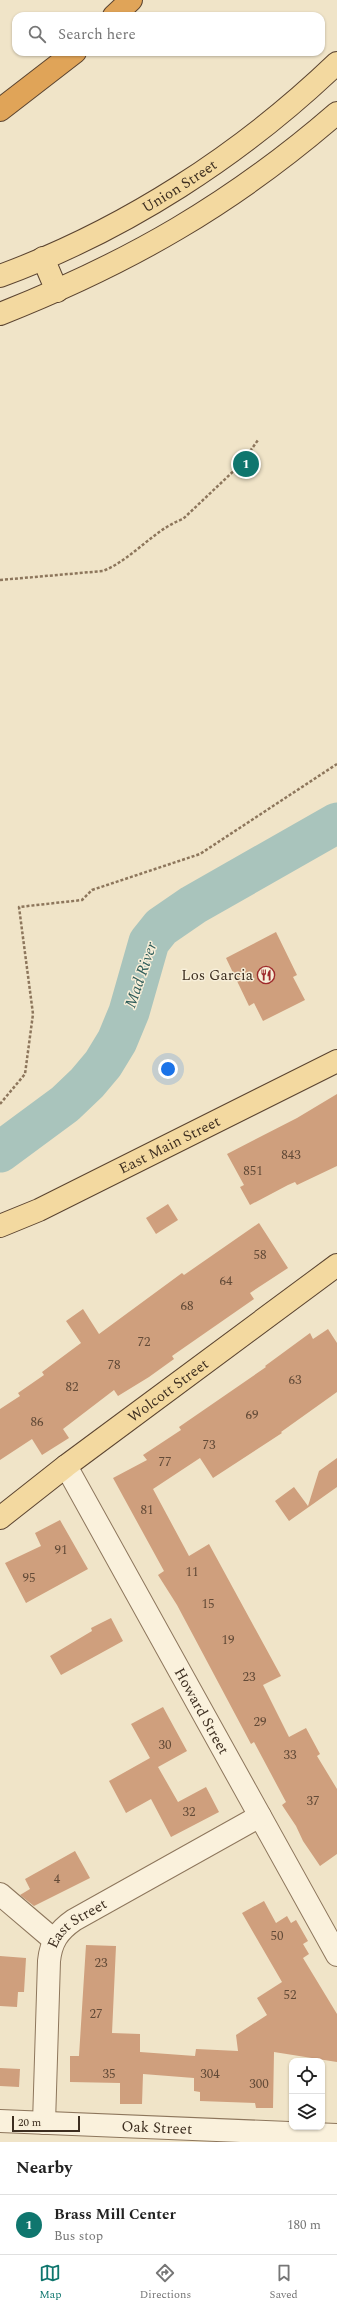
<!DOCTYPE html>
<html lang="en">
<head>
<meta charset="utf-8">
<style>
  body { margin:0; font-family:Spectral,serif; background:#f6f6f6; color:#222 }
  .controls { position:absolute; right:12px; bottom:12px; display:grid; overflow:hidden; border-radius:8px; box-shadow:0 1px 3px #0004 }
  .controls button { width:36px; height:36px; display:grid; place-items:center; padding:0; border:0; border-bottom:1px solid #e0e0e0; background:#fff; color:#222; font:20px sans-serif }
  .scale { position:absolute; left:12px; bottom:10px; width:68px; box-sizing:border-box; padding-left:4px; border:2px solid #3d2e20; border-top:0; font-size:11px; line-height:14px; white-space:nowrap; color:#3d2e20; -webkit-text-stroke:3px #f7eed8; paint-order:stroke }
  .you { position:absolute; left:168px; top:1069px; width:14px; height:14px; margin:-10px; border:3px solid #fff; border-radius:50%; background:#1a73e8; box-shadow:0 0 0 6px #1a73e833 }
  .badge { display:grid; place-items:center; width:26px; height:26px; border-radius:50%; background:#0f766e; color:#fff; font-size:13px; font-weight:700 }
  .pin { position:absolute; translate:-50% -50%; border:2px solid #fff; box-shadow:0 1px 4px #0006 }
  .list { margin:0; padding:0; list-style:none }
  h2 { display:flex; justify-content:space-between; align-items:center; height:52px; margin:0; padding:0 16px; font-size:17px }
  h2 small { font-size:13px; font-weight:400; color:#767676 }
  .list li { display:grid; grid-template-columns:26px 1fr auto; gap:12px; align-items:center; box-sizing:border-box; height:60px; padding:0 16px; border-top:1px solid #e0e0e0 }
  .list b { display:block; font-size:15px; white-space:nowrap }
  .list p { margin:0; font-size:13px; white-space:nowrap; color:#767676 }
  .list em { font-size:13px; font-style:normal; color:#767676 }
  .icon { flex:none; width:22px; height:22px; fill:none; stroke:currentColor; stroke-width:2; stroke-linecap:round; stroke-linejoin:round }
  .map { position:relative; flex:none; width:337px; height:2142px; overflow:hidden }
  .search { position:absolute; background:#fff; box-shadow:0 1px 3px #0004; left:12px; right:12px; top:12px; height:44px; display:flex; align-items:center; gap:10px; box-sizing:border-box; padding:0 14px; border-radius:12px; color:#767676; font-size:15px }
  .sheet { height:112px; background:#fff }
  nav { display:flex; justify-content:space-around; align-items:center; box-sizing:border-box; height:56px; border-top:1px solid #e0e0e0; background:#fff; font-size:11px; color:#767676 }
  nav a { display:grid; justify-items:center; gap:2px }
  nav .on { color:#0f766e }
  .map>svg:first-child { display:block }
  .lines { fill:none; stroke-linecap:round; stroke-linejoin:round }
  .river { stroke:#a9c4bc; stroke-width:41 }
  .building { fill:#cf9f7d }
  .minor-casing { stroke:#8d765c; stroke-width:24 }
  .major-casing { stroke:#5b4430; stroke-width:24 }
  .highway-casing { stroke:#5b4430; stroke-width:24 }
  .path { stroke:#8d765c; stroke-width:2.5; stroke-dasharray:3 2; stroke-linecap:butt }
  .minor { stroke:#faf1dc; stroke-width:22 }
  .major { stroke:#f3d9a0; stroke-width:22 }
  .highway { stroke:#e0a458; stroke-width:22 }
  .labels { text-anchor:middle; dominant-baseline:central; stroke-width:3; stroke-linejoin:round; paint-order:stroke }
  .number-label { font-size:13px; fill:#624a37 }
  .street-label { font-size:15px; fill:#3d2e20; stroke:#f7eed8 }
  .poi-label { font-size:15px; fill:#3d2e20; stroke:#f7eed8; text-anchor:end }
  .water-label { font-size:16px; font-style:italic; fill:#2f5d5a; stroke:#f7eed8 }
</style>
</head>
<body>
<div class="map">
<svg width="337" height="2142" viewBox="0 0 337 2142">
  <rect width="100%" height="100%" fill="#f0e4c8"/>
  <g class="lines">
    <!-- river -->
    <polyline class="river" points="0,1152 65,1104 87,1083 103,1064 117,1041 129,1012 149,942 161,927 193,905 337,823"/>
  </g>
  <!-- building -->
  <g class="building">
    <polygon points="276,932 297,975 293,977 305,1000 263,1021 254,1003 249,1006 226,958"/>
    <polygon points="337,1094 337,1166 297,1185 295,1182 288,1185 250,1205 240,1187 244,1185 227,1154 297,1118"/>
    <polygon points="168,1204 178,1220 156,1234 146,1218"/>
    <polygon points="259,1223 288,1268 250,1293 254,1299 172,1356 174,1359 149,1377 118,1396 114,1390 63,1429 69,1438 42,1455 32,1439 0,1460 0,1409 20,1396 18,1393 44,1375 42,1372 81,1343 66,1321 83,1309 99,1334 182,1273 184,1275"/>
    <polygon points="328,1329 337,1343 337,1392 281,1432 282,1433 213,1478 200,1458 153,1489 189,1556 209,1544 281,1676 263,1685 289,1737 306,1728 320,1754 317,1756 337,1789 337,1854 320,1866 303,1841 296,1826 282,1805 286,1802 254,1742 251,1744 177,1605 158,1575 164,1571 113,1478 147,1460 143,1455 181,1430 179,1427 266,1367 265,1366 310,1333 313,1339"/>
    <polygon points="337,1458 337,1487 289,1521 275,1501 294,1487 308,1506 319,1471"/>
    <polygon points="60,1520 88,1569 26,1603 5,1563 41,1546 35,1533"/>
    <polygon points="111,1618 123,1641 61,1675 50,1656 92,1631 91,1628"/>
    <polygon points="163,1707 187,1751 158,1767 178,1802 206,1787 219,1812 171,1837 151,1799 126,1813 109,1781 150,1758 131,1724"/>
    <polygon points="75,1851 90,1878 34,1906 20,1895 30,1889 25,1879"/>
    <polygon points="264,1901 276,1923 287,1916 291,1923 296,1920 308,1941 303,1944 309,1954 303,1958 337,2014 337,2062 274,2052 273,2108 256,2108 255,2103 200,2101 200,2092 194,2091 194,2078 143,2074 142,2104 120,2104 120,2083 70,2082 70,2056 79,2056 86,1945 116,1946 112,2033 140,2034 140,2052 195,2056 196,2049 238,2051 236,2035 267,2015 257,1998 282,1982 242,1913"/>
    <polygon points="0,1956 26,1958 24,1992 18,1992 17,2007 0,2006"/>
    <polygon points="0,2068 20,2069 19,2087 0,2086"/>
  </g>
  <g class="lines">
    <defs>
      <g id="minor">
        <path id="s1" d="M66 1466 337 1955"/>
        <polyline points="0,1894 54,1940"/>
        <path id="s2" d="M0 2121 337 2135"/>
        <path id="s3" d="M44 2123 49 1961C51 1942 58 1931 74 1920L260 1816"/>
      </g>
      <g id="major">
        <polyline points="43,258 57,291"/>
        <path id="s4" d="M0 276C125 230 241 155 337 63"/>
        <path d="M0 314C129 263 232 204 337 113"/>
        <path id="s5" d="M0 1226 39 1210 337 1061"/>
        <path id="s6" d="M0 1518 66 1466 337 1265"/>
      </g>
      <g id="highway">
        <polyline points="114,16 131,0"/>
        <polyline points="0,110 75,52"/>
      </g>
    </defs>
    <!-- minor casing -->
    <use href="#minor" class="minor-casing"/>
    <!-- major casing -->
    <use href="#major" class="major-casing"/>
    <!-- highway casing -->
    <use href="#highway" class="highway-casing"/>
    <!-- path -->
    <g class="path">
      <path d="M0 580 103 571C133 559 153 530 183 519L241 464 258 440"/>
      <polyline points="0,1104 25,1074 33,1014 19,907 82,900 92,890 200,854 337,764"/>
    </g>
    <!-- minor -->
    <use href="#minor" class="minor"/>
    <!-- major -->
    <use href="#major" class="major"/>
    <!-- highway -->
    <use href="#highway" class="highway"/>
  </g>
  <!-- icons -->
  <defs>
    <symbol id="restaurant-ring" viewBox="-11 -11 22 22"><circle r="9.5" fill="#f7eed8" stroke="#9e2a2b" stroke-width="1.5"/><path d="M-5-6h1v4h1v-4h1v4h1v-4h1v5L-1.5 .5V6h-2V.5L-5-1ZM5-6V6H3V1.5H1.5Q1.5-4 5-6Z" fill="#9e2a2b"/></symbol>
  </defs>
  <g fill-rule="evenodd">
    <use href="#restaurant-ring" x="256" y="965" width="20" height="20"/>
  </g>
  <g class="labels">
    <!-- number labels -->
    <g class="number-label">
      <text x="291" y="1155">843</text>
      <text x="253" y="1171">851</text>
      <text x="260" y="1255">58</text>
      <text x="226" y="1281">64</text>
      <text x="187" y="1306">68</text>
      <text x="144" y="1342">72</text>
      <text x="114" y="1365">78</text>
      <text x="295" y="1380">63</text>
      <text x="72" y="1387">82</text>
      <text x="252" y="1415">69</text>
      <text x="37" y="1422">86</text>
      <text x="209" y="1445">73</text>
      <text x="165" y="1462">77</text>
      <text x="147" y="1510">81</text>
      <text x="61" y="1550">91</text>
      <text x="192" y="1572">11</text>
      <text x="29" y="1578">95</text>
      <text x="208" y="1604">15</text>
      <text x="228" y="1640">19</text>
      <text x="249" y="1677">23</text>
      <text x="260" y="1722">29</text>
      <text x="165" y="1745">30</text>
      <text x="290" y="1755">33</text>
      <text x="313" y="1801">37</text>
      <text x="189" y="1812">32</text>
      <text x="57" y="1879">4</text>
      <text x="277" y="1936">50</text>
      <text x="101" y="1963">23</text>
      <text x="290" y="1995">52</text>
      <text x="96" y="2014">27</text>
      <text x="109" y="2074">35</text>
      <text x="210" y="2074">304</text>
      <text x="259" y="2084">300</text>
    </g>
    <!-- street labels -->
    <g class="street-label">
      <text stroke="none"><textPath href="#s4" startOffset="201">Union Street</textPath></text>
      <text stroke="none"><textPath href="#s5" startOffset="188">East Main Street</textPath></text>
      <text stroke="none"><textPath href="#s6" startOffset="211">Wolcott Street</textPath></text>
      <text stroke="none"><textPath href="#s1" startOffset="280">Howard Street</textPath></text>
      <text stroke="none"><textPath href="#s3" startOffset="212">East Street</textPath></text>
      <text stroke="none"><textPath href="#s2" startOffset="157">Oak Street</textPath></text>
    </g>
    <!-- poi labels -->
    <g class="poi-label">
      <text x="253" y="975">Los Garcia</text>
    </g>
    <!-- water labels -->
    <g class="water-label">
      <text transform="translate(141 975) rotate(-71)">Mad River</text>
    </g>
  </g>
</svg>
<div class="controls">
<button><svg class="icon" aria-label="locate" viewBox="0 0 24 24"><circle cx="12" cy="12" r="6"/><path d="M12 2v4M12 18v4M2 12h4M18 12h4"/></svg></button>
<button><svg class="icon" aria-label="layers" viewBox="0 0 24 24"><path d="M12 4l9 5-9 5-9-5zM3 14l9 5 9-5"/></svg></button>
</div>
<div class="scale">20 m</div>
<div class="you"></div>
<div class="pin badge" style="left:246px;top:464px">1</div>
<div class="search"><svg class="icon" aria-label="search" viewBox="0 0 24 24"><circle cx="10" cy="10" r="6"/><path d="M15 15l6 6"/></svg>Search here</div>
</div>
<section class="sheet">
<h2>Nearby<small></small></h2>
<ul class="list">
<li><span class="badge">1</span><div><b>Brass Mill Center</b><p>Bus stop</p></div><em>180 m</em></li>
</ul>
</section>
<nav>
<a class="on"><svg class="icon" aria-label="map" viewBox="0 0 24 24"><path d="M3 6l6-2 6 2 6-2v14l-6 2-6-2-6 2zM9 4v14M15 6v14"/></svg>Map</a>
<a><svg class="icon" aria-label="directions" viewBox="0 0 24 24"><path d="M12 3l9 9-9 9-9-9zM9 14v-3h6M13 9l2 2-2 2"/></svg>Directions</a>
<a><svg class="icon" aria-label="saved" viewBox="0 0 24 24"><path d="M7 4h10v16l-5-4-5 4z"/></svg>Saved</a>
</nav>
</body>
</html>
